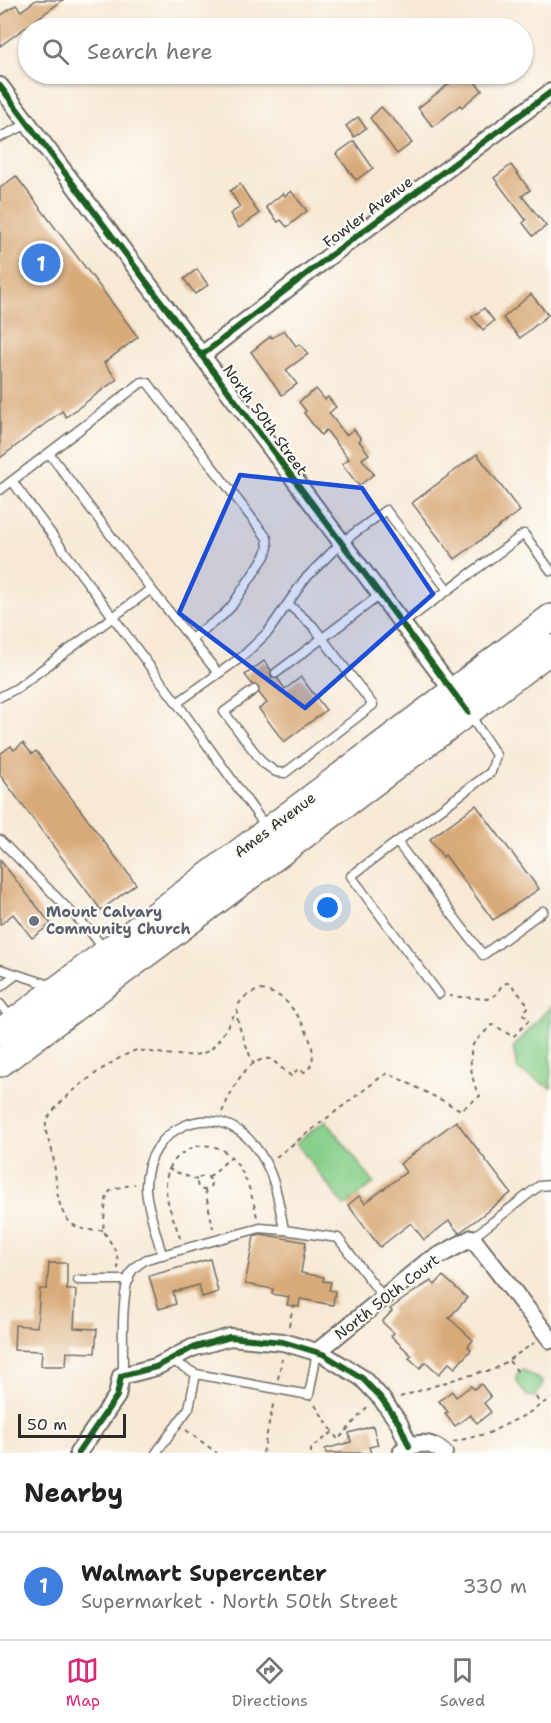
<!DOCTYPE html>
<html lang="en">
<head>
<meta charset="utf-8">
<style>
  body { margin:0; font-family:"Shantell Sans",sans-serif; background:#f6f6f6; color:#222 }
  .scale { position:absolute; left:18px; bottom:15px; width:108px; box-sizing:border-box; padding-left:6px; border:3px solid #2b2b2b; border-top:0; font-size:16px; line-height:21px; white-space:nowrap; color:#2b2b2b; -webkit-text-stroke:4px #fdfcf7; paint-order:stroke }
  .you { position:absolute; left:328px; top:908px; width:21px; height:21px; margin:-15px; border:4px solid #fff; border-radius:50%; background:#1a73e8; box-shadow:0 0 0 9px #1a73e833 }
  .badge { display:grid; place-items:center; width:39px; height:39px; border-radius:50%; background:#db2777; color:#fff; font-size:20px; font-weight:700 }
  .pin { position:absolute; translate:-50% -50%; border:3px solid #fff; box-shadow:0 2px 6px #0006 }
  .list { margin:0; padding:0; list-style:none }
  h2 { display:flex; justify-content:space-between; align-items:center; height:78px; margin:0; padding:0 24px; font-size:26px }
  h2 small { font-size:20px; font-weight:400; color:#767676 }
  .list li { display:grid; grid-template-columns:39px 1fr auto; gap:18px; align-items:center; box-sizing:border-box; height:108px; padding:0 24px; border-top:2px solid #e0e0e0 }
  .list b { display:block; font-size:22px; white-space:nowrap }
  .list p { margin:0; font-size:20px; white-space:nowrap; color:#767676 }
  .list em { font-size:20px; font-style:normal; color:#767676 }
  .icon { flex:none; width:33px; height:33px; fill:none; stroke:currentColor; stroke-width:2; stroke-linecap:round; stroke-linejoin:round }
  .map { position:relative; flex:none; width:551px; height:1453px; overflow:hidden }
  .search { position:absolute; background:#fff; box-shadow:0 2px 4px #0004; left:18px; right:18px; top:18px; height:66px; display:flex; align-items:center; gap:15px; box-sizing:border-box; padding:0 21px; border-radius:33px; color:#767676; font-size:22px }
  .sheet { height:186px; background:#fff }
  nav { display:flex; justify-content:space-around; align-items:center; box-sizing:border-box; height:84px; border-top:2px solid #e0e0e0; background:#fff; font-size:16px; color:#767676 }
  nav a { display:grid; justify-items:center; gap:3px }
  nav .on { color:#db2777 }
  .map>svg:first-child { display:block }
  .green { fill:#87cf8a; stroke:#597d5a; stroke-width:1.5 }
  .building { fill:#d9aa79 }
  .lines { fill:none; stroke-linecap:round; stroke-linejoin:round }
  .lane-casing { stroke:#726e66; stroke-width:11 }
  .street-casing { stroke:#726e66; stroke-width:20 }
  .primary-casing { stroke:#726e66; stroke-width:30 }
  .path { stroke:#726e66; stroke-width:2; stroke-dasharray:4.5 4.5; stroke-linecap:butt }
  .lane { stroke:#fff; stroke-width:8 }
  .street { stroke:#fff; stroke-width:16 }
  .primary { stroke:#fff; stroke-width:27 }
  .cycleway-casing { stroke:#fdfcf7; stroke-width:10 }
  .cycleway { stroke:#1b5e20; stroke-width:6 }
  .marked { fill:#1d4ed8; fill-opacity:0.2; stroke:#1d4ed8; stroke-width:4.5; stroke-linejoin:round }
  .worship-dot { fill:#6b7280; stroke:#fdfcf7; stroke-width:2 }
  .labels { text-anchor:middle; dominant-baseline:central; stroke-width:4.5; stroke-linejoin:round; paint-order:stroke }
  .street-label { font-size:15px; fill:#2b2b2b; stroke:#fdfcf7 }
  .worship-label { font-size:15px; font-weight:bold; fill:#5b616d; stroke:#fdfcf7; text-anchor:start }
</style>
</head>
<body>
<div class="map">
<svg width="551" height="1453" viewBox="0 0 551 1453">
  <rect width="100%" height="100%" fill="#fdfcf7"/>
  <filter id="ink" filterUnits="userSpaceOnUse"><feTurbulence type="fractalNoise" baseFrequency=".0167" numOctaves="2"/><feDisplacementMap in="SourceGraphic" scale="12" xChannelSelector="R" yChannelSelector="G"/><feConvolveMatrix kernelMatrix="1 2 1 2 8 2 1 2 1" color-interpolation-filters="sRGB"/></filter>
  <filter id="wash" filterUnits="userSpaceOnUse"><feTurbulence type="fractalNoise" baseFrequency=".008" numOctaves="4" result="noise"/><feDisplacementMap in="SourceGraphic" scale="24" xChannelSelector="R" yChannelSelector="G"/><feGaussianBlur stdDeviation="1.35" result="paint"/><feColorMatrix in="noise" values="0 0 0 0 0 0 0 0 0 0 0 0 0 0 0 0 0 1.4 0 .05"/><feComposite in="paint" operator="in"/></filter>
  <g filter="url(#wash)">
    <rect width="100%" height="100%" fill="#f7e9d5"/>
    <!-- green -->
    <g class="green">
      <polygon points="551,1006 551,1088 518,1070 513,1048"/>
      <polygon points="326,1120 374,1183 344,1206 296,1143"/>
      <polygon points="523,1370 543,1382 536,1397 527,1396 517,1382 517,1373"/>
    </g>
    <g id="blocks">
      <!-- building -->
      <g class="building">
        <polygon points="36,0 63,0 0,46 0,16 16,5 21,11"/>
        <polygon points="462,74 468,74 482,90 462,107 460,105 433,127 418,108"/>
        <polygon points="381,107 397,123 412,143 397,154 370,118"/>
        <polygon points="358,117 366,128 354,137 346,126"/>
        <polygon points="354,141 373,168 356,180 336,154"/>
        <polygon points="511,165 530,190 522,196 546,226 533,236 523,223 526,220 494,178"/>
        <polygon points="16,176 138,337 104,363 117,379 66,417 62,411 0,458 0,188"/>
        <polygon points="240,184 259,214 239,228 230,214 240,207 230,191"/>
        <polygon points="291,191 307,211 287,227 281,220 278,222 266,207 283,193 285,196"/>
        <polygon points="197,269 208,285 195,294 184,279"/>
        <polygon points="531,294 548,315 520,338 503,318"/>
        <polygon points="484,308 494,321 483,330 472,317"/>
        <polygon points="284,330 296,346 300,344 308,354 286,370 297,384 282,395 251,352 271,336 272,338"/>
        <polygon points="316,389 325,400 328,397 336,407 329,413 346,435 354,429 361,439 359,441 369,454 362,459 374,474 359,486 342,464 349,459 326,430 321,435 304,413 306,411 299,402"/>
        <polygon points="477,454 520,511 455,559 412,503"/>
        <polygon points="264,661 271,670 271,677 278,679 285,689 301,677 326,710 284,742 259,709 267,703 259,693 259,687 252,684 245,675"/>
        <polygon points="23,743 32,754 36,751 136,884 101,910 0,775 0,754 11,746 14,750"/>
        <polygon points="476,805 539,889 493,920 445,855 443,857 430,839"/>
        <polygon points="0,860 51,924 32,938 13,914 0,925"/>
        <polygon points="456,1121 511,1193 459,1233 449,1221 424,1240 411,1223 380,1247 348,1205 359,1196 365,1203 406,1172 400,1164"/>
        <polygon points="261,1234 306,1242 301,1273 324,1277 323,1281 331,1282 329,1290 335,1291 333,1305 300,1299 299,1307 287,1305 289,1297 272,1294 273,1289 245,1284 254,1236"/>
        <polygon points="210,1259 218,1292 202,1297 199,1285 173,1292 176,1304 159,1309 149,1276"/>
        <polygon points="49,1263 67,1263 67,1290 76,1290 74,1328 97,1329 95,1353 67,1352 66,1366 41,1366 42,1351 14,1350 15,1325 37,1327 40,1289 47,1289"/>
        <polygon points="443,1276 467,1298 449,1318 473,1340 468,1346 471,1350 455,1368 449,1363 439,1374 426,1362 420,1368 409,1358 412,1356 391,1336 394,1333 382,1322 392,1311 390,1309 412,1293 431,1281 435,1285"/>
        <polygon points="481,1384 491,1397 484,1403 491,1412 477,1423 470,1415 455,1426 445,1414 448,1412 439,1401 452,1391 456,1397 471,1386 474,1389"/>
        <polygon points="373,1426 378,1445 369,1447 371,1453 326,1453 325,1449 351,1442 349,1433"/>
      </g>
    </g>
  </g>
  <g filter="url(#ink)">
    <use href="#blocks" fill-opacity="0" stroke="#726e66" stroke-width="1.5"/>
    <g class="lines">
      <defs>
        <g id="lane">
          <polyline points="0,137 28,124"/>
          <polyline points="49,453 151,589 218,673"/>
          <polyline points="12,481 177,703 266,827"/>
          <polyline points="0,490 142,382 148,383 267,538 268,547 265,556 231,607 222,616 191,639"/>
          <polyline points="402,624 524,534 551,571"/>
          <polyline points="276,673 380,595"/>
          <polyline points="254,690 224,712 263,763 276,772 285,773 373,705 313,626 289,605"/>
          <polyline points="0,697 17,688 151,589"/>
          <polyline points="177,703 243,656 268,632 304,580 341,543 386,510 448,590"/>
          <polyline points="0,840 90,931 104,949"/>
          <polyline points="397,842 483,955 543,911"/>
          <polyline points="0,969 44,983 50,991"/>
          <polyline points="0,987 16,975"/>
          <polyline points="439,994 351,876 491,772 496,755 470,715"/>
          <polyline points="0,1004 13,1020"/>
          <polyline points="472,1238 539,1186 551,1185"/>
          <path d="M162 1255C158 1238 146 1204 146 1188 145 1127 214 1096 254 1145 275 1171 278 1198 284 1230"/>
          <polyline points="78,1280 129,1280"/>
          <polyline points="196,1374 309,1395 317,1352"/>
          <path d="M121 1376 123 1367C123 1344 121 1295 130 1274 133 1267 140 1263 147 1259L260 1228 284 1230 338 1238 383 1297"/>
          <polyline points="156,1453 189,1408 196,1374 171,1360"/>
        </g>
        <g id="street">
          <polyline points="0,86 458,698"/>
          <polyline points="202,355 327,258 551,92"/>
          <polyline points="317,1352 427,1262 472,1238 551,1340"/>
          <path d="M402 1451C416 1441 431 1441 444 1453"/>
          <polyline points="78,1453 117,1396 121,1376 156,1367 192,1348 230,1337 283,1342 323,1354 362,1378 381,1398 399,1423 409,1446"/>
        </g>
        <g id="primary">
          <polyline points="0,1033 551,618"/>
          <polyline points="0,1063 551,649"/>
        </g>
      </defs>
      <!-- lane casing -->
      <use href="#lane" class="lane-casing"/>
      <!-- street casing -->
      <use href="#street" class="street-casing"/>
      <!-- primary casing -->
      <use href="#primary" class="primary-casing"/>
      <!-- path -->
      <g class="path">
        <path d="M222 1112C231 1093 245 1056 271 1059L291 1076 298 1069 304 1072C328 1059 297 1009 282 998 276 994 268 991 260 990 228 999 236 1019 245 1042 248 1050 250 1057 254 1064"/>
        <path d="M276 1157 381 1077 388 1073 461 1110 480 1096C472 1086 467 1054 474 1043 479 1037 486 1031 492 1025L496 1026 513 1037 529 1020 523 1014 529 1006 510 983C502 982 500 988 497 994L487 999 449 996"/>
        <polyline points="168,1169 197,1180"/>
        <circle cx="204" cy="1183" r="7"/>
        <polyline points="209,1177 231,1157"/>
        <polyline points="205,1190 213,1228"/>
        <path d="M103 1230C52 1235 59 1191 53 1156 52 1145 42 1131 47 1120 57 1099 114 1057 137 1050 155 1052 198 1062 212 1048 222 1038 228 1024 236 1012"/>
        <path d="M180 1238C175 1221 165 1202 166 1184 166 1154 204 1132 229 1155 246 1171 252 1195 257 1217"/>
        <polyline points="118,1269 117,1253 103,1230 106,1200 108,1193 113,1189 135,1184"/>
        <polyline points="289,1326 293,1306"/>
        <polyline points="509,1361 518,1372"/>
        <polyline points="278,1379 282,1359"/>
        <polyline points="400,1397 462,1377 476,1374 482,1371 492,1371 534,1343"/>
        <polyline points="536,1397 540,1405"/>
        <polyline points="315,1405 333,1432"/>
        <polyline points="186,1430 217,1453"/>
        <polyline points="453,1442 489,1433 527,1414 551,1398"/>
        <polyline points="263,1453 274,1400"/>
        <polyline points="311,1453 311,1448 333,1432 338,1440 368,1406"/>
      </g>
      <!-- lane -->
      <use href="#lane" class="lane"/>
      <!-- street -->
      <use href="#street" class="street"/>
      <!-- primary -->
      <use href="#primary" class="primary"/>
      <defs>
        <g id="cycleway">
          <polyline points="0,86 468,712"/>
          <polyline points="202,355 327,258 551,92"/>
          <polyline points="78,1453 117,1396 121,1376 156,1367 192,1348 230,1337 283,1342 323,1354 362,1378 381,1398 399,1423 409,1446"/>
        </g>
      </defs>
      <!-- cycleway casing -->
      <use href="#cycleway" class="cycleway-casing"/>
      <!-- cycleway -->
      <use href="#cycleway" class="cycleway"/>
    </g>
  </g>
  <!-- marked area -->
  <path class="marked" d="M240 475 362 488 433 594 305 708 179 613Z"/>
  <!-- markers -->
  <circle class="worship-dot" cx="34" cy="921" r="6"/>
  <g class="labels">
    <!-- street labels -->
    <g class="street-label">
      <text transform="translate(368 212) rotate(-37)">Fowler Avenue</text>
      <text transform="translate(265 420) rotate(54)">North 50th Street</text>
      <text transform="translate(275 825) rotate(-37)">Ames Avenue</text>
      <text transform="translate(387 1297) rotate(-38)">North 50th Court</text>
    </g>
    <!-- worship labels -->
    <g class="worship-label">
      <text x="46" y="912">Mount Calvary<tspan x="46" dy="17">Community Church</tspan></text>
    </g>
  </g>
</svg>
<div class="scale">50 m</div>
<div class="you"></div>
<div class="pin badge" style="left:41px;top:263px;background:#3f7fe0">1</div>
<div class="search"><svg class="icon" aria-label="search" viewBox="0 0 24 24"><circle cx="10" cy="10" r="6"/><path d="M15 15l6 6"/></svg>Search here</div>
</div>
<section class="sheet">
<h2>Nearby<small></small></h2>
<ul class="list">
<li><span class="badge" style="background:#3f7fe0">1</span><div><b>Walmart Supercenter</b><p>Supermarket · North 50th Street</p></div><em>330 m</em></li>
</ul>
</section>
<nav>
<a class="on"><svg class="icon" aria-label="map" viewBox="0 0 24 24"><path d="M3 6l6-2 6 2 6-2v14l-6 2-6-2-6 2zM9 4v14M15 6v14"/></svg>Map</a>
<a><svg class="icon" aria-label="directions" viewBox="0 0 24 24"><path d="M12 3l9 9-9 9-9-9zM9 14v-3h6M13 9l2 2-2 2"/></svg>Directions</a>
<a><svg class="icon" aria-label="saved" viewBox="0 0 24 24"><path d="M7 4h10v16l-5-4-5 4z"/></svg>Saved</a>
</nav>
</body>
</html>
